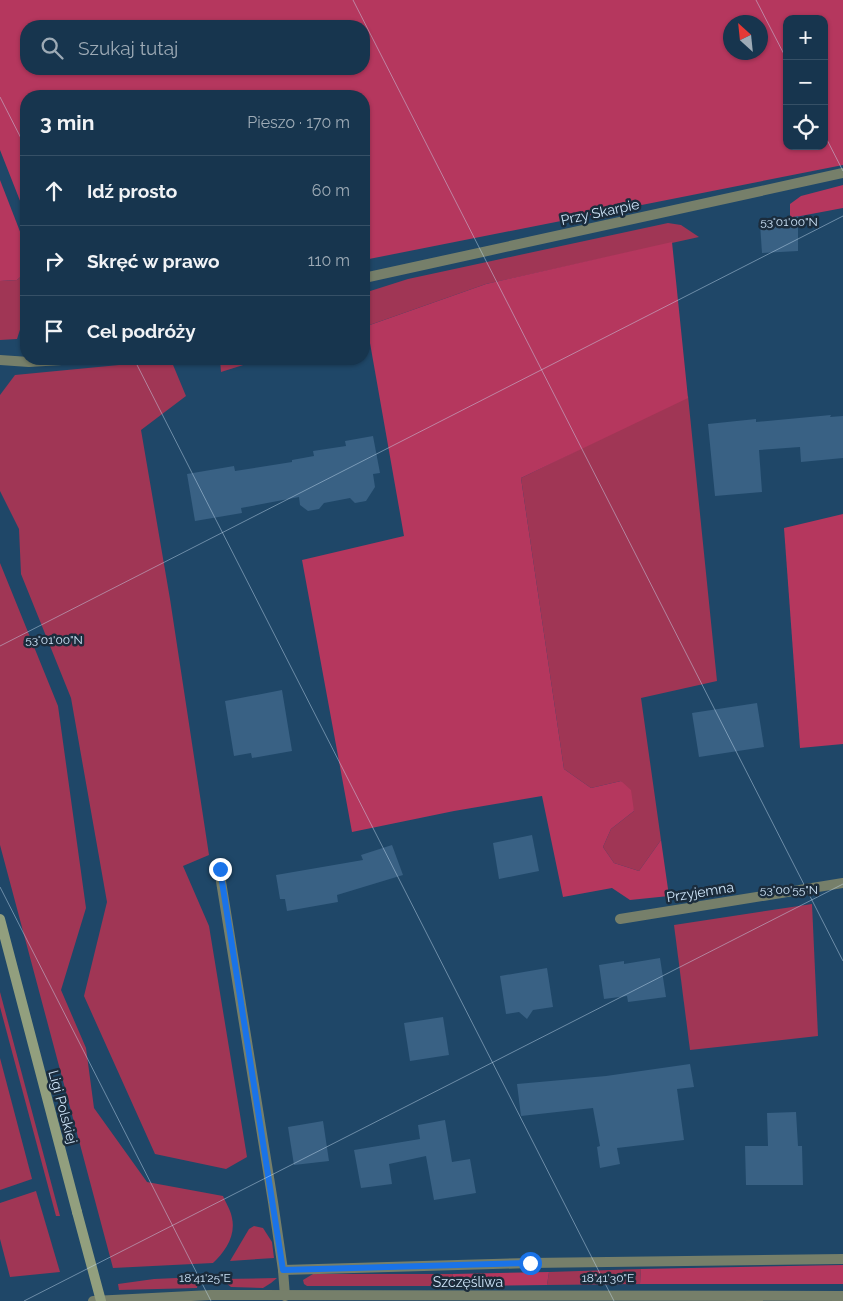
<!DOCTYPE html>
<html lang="pl">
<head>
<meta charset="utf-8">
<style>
  body { margin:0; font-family:Raleway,sans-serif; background:#203d55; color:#f1f3f6 }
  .controls { position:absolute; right:15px; top:15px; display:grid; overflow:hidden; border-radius:10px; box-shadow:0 1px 4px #0004 }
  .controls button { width:45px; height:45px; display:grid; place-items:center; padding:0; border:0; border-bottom:1px solid #365066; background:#17354e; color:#f1f3f6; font:25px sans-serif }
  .compass { position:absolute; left:723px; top:15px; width:45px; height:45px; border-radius:50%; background:#17354e; box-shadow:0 1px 4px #0004; rotate:333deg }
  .stop { position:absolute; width:15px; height:15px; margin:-11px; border:4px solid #1a73e8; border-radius:50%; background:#fff }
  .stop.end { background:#1a73e8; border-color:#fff; box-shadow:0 1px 5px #0008 }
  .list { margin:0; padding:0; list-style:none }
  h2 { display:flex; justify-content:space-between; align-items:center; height:65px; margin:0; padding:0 20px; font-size:21px }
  h2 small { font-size:16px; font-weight:400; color:#9eabb6 }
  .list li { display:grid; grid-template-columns:32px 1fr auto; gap:15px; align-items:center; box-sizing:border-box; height:70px; padding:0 20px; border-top:1px solid #365066 }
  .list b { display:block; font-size:19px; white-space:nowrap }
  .list em { font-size:16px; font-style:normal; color:#9eabb6 }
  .icon { flex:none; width:28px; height:28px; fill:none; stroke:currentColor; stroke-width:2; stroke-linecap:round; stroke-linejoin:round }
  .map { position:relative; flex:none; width:843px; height:1301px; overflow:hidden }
  .search { position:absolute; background:#17354e; box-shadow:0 1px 4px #0004; left:20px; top:20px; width:350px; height:55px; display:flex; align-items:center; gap:12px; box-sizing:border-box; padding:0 18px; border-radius:20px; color:#9eabb6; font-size:19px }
  .panel { position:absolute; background:#17354e; box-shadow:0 1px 4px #0004; left:20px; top:90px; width:350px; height:275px; border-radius:20px }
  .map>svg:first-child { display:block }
  .green { fill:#a03655 }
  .forest { fill:#b5375e; fill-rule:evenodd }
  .building { fill:#396184 }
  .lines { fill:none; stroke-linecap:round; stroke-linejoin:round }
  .minor { stroke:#767f6a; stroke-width:10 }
  .secondary { stroke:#929f7e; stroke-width:10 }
  .secondary-bridge { stroke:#929f7e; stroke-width:10 }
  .route { stroke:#1a73e8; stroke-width:6 }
  .ticks { fill:none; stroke:#cde3f7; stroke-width:1; stroke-opacity:0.45 }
  .labels { text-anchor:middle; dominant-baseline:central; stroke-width:5; stroke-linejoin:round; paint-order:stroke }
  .street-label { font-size:14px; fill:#cde3f7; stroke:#1b2c3c }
  .ticks-label { font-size:12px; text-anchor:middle; fill:#cde3f7; stroke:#1b2c3c; stroke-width:5; stroke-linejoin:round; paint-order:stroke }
</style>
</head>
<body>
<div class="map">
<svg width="843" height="1301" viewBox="0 0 843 1301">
  <rect width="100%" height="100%" fill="#1f4768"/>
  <!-- green -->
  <g class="green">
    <polygon points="668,223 681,225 699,237 486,284 364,327 364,293 408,279"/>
    <polygon points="26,272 26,311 17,339 0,340 0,281 17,280"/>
    <polygon points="220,359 262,359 221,372"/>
    <polygon points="171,360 186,396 141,430 170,599 209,855 183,866 209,926 247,1157 226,1169 155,1154 84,996 107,902 71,698 21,574 19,529 0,491 0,395 15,375"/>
    <polygon points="688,396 717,681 641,698 661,840 639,871 614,863 603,847 611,829 634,811 621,781 591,788 564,769 521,478"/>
    <path d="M0 563 58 706 86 908 61 990 86 1048 94 1108 147 1182 223 1196C226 1203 231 1211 232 1218 236 1236 225 1252 213 1263L113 1268 0 845Z"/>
    <polygon points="812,904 818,1036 690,1050 674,925"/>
    <polygon points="0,992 60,1216 56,1216 0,1007"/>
    <polygon points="0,1058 32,1179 0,1190"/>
    <polygon points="36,1191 60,1272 10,1277 0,1239 0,1203"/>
    <polygon points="254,1226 263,1228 272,1242 274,1258 230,1261 249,1229"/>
    <polygon points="641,1269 640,1284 547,1285 549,1272"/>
    <polygon points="313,1274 453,1274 451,1286 307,1286 304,1284 303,1280"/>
    <polygon points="199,1277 197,1288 119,1290 118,1284 154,1279"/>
    <polygon points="277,1278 271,1283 263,1288 231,1287 221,1279"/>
  </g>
  <!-- forest -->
  <g class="forest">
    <path d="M0 0H843V165L364 260V96H26V216L0 150ZM787 19H824V146H787ZM730 22H760V52H730ZM26 26H364V69H26Z"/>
    <polygon points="0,180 26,247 26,272 17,280 0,281"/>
    <polygon points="843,185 843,208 790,218 790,204 801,196"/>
    <polygon points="672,242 688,398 521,478 564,769 591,788 621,781 631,790 634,811 611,829 603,847 614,863 639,871 661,840 669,896 630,900 612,888 563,897 542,796 454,811 352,832 302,560 404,536 367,326 486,284"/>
    <polygon points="843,514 843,744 800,748 784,528"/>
    <polygon points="843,1265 843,1284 640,1284 641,1269"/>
    <polygon points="549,1272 547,1285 451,1286 453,1274"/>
  </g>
  <!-- building -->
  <g class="building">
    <polygon points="798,216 798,251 762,253 760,224"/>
    <polygon points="831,415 830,417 843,416 843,458 801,462 800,447 759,450 762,492 715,496 708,424 756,419 756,422"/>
    <polygon points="373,436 380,473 373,474 375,487 366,501 355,503 350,498 324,503 319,509 308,511 300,505 299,497 241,508 242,513 195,521 187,474 234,466 235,471 292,462 292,460 314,456 313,451 346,446 345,441"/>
    <polygon points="282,690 292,751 252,758 251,753 234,756 225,701"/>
    <polygon points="757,703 764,747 699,757 692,713"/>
    <polygon points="532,835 539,871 499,879 493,843"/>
    <polygon points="392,845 403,875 337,895 338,902 287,911 285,899 280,899 276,875 363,860 361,855"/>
    <polygon points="660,958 666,997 628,1002 627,996 604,999 599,965 624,961 624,964"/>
    <polygon points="547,968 553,1007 533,1010 527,1019 519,1012 506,1014 500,976"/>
    <polygon points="443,1017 449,1055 410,1061 404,1023"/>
    <polygon points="690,1064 694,1087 677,1089 684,1140 617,1148 620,1164 600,1168 597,1147 600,1146 593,1108 521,1116 517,1084 606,1076"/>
    <polygon points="796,1112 798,1146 802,1146 803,1185 746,1185 745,1146 768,1146 767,1113"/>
    <polygon points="445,1120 452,1162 470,1159 476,1193 434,1200 426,1156 389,1164 392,1184 361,1188 354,1150 420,1139 418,1125"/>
    <polygon points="323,1121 329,1161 294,1165 288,1127"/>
  </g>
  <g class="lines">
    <!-- minor -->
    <g class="minor">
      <polyline points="364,278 843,173"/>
      <polyline points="0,360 29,362 78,359"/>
      <polyline points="219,869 273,1202 283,1270 285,1296"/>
      <polyline points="620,919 843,883"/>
      <polyline points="283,1270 530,1263 843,1259"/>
      <polyline points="93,1301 211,1295 843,1296"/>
    </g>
    <!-- secondary -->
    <polyline class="secondary" points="0,919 77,1212"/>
    <!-- secondary-bridge -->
    <polyline class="secondary-bridge" points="77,1212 101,1301"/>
  </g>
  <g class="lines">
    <!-- route -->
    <polyline class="route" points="220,869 283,1270 530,1263"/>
  </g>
  <!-- ticks -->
  <path class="ticks" d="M353 0 843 961M756 0 787 60M0 97 26 148M824 134 843 171M134 359 614 1301M0 646 843 216M0 887 211 1301M24 1301 843 884"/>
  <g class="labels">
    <!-- street labels -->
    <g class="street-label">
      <text transform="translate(600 212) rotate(-12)">Przy Skarpie</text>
      <text transform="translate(700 892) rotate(-9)">Przyjemna</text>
      <text transform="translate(63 1107) rotate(75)">Ligi Polskiej</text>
      <text x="468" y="1282">Szczęśliwa</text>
    </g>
  </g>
  <g class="ticks-label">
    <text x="789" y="226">53°01'00"N</text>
    <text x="54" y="644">53°01'00"N</text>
    <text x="789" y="894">53°00'55"N</text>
    <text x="205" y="1282">18°41'25"E</text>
    <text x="608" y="1282">18°41'30"E</text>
  </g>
</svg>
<div class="controls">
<button>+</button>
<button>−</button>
<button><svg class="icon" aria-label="locate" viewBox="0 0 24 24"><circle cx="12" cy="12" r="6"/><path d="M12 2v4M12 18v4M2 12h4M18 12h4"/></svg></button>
</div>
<svg class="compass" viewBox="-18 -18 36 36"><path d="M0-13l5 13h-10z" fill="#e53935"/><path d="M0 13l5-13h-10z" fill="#9eabb6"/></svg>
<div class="stop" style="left:530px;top:1263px"></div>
<div class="stop end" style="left:220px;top:869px"></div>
<div class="search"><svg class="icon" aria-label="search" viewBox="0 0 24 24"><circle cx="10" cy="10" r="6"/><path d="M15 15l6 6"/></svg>Szukaj tutaj</div>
<section class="panel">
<h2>3 min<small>Pieszo · 170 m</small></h2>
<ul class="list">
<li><svg class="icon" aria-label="ahead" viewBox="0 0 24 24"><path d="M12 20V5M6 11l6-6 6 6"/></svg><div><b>Idź prosto</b></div><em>60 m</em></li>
<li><svg class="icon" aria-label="right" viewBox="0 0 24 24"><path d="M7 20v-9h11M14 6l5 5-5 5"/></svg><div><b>Skręć w prawo</b></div><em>110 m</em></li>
<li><svg class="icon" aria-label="arrive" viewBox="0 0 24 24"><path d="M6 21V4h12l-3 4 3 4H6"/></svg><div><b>Cel podróży</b></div></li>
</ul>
</section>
</div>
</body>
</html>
